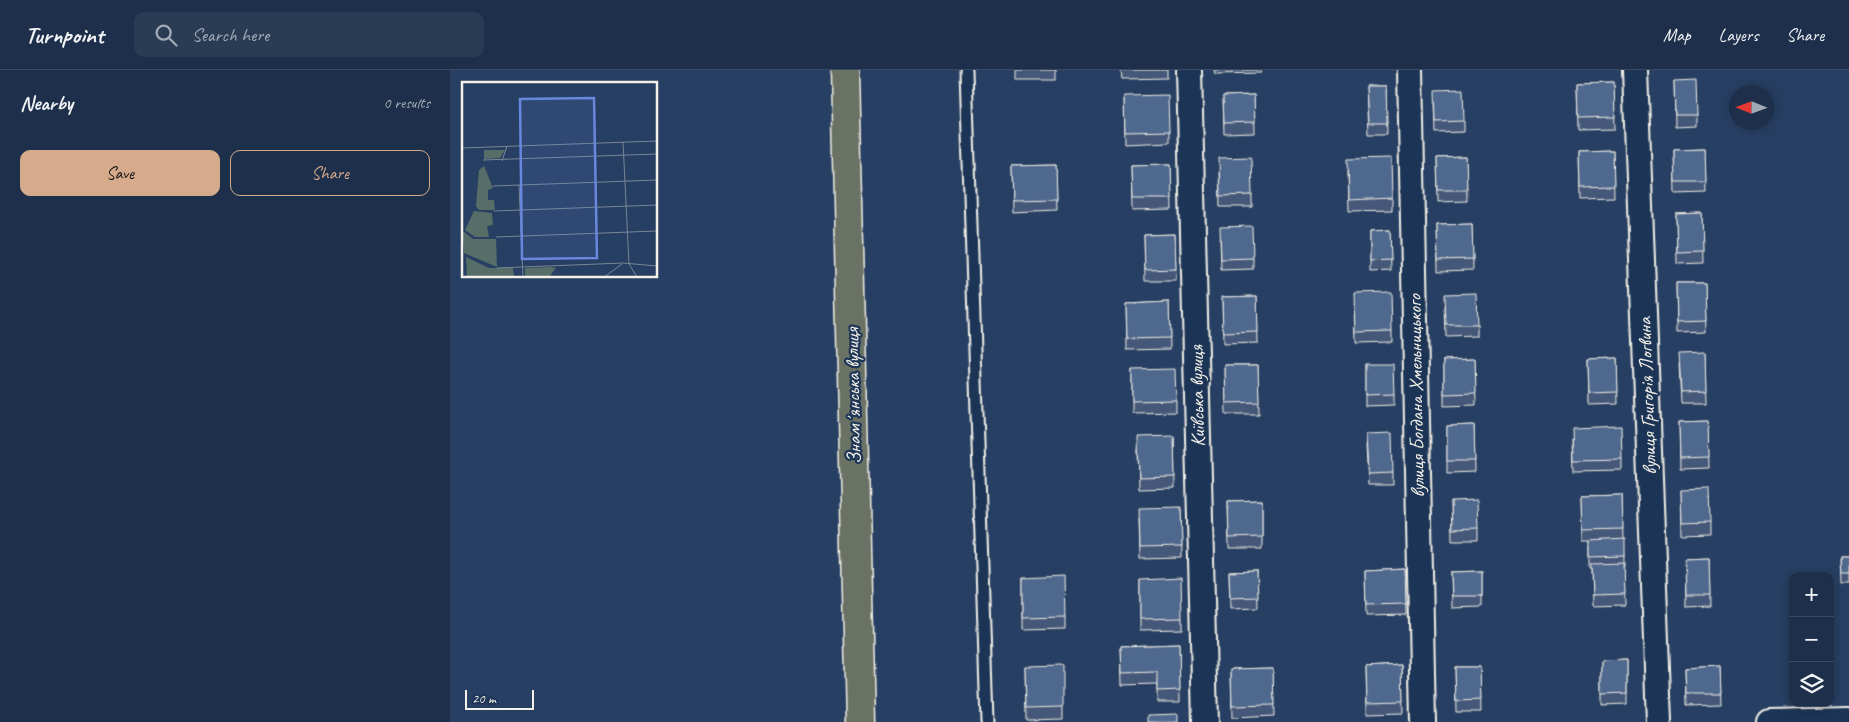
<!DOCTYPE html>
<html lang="en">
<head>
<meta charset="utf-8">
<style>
  body { margin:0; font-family:Caveat,sans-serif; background:#2a3b54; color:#f1f3f6 }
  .controls { position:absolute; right:15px; bottom:15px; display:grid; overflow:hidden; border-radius:10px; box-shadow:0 2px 12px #0003 }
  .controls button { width:45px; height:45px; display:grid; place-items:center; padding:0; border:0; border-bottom:1px solid #3b4a62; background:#1d2f4a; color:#f1f3f6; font:25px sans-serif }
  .compass { position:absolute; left:1279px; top:15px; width:45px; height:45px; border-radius:50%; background:#1d2f4a; box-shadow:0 2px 12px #0003; rotate:271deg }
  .scale { position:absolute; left:15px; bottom:12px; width:69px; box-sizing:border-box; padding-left:5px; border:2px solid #f4f1e8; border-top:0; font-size:14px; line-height:18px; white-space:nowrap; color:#f4f1e8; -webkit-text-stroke:4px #1d3557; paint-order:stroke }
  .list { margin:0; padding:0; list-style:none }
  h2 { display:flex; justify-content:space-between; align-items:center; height:65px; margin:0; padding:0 20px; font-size:21px }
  h2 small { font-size:16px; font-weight:400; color:#a0a9b5 }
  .actions { display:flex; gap:10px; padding:15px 20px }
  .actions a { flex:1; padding:11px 0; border:1px solid #d6ab8b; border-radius:10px; text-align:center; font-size:18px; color:#d6ab8b }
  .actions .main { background:#d6ab8b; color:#111 }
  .icon { flex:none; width:28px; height:28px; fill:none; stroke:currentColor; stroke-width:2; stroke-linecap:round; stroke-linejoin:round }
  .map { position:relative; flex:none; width:1399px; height:652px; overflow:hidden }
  header { display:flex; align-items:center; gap:30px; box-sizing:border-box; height:70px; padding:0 25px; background:#1d2f4a; border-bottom:1px solid #3b4a62 }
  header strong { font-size:24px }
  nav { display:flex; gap:28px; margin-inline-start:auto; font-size:18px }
  .search { width:350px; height:45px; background:#2a3b54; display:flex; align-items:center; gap:12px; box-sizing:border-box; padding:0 18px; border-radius:10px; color:#a0a9b5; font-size:19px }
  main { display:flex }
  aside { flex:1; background:#1d2f4a }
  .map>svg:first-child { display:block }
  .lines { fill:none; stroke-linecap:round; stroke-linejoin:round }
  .lane-casing { stroke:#f4f1e8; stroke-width:15 }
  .street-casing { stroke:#f4f1e8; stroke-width:28 }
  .highway-casing { stroke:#f4f1e8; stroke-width:31 }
  .lane { stroke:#1d3557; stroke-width:11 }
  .street { stroke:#1d3557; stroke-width:24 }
  .highway { stroke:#6b7165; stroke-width:28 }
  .wall { fill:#445979; stroke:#f4f1e8 }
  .building { fill:#4f678d; stroke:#f4f1e8 }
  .labels { text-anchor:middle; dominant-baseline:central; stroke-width:4.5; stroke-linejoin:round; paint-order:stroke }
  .street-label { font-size:20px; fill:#f4f1e8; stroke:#1d3557 }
  .inset-road { fill:none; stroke:#798698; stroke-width:1 }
  .view { fill:#6887de; fill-opacity:0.15; stroke:#6887de; stroke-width:2.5 }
  .inset-edge { fill:none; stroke:#f4f1e8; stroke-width:2.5 }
</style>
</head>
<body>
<header>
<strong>Turnpoint</strong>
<div class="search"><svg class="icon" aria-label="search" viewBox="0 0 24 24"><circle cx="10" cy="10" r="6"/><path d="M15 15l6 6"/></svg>Search here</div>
<nav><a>Map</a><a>Layers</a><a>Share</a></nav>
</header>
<main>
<aside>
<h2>Nearby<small>0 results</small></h2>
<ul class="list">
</ul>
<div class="actions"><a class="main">Save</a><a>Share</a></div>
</aside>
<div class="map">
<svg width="1399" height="652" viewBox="0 0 1399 652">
  <rect width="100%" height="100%" fill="#273f62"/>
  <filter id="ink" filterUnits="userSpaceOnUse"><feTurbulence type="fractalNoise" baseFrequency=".02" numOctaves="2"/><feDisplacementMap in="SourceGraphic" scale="10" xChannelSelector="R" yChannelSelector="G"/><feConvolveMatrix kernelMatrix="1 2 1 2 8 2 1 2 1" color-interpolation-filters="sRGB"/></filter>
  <g filter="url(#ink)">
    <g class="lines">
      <defs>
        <polyline id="lane" points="516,0 537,652"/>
        <g id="street">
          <polyline points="739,0 755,652"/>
          <polyline points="960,0 973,652"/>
          <polyline points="1185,0 1209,652"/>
          <polyline points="1319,652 1399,650"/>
        </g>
        <polyline id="highway" points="395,0 410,652"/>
      </defs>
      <!-- lane casing -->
      <use href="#lane" class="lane-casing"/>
      <!-- street casing -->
      <use href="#street" class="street-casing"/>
      <!-- highway casing -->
      <use href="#highway" class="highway-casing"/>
      <!-- lane -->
      <use href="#lane" class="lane"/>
      <!-- street -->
      <use href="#street" class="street"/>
      <!-- highway -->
      <use href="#highway" class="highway"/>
    </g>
    <!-- wall -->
    <g class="wall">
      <rect x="567" y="0" width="39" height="10"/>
      <polygon points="671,0 717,0 717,8 672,9"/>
      <polygon points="764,0 811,0 811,3 765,4"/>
      <polygon points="1224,11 1247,45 1247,56 1225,57"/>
      <polygon points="1164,12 1165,59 1128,60 1127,13"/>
      <polygon points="916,16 936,16 937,64 918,64"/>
      <polygon points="804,25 805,63 774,64 773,26"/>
      <polygon points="674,26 719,61 719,72 675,74"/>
      <polygon points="985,31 1014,51 1014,62 986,63"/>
      <polygon points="1255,78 1256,123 1225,124 1224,79"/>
      <polygon points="1163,81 1164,127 1130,128 1129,82"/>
      <polygon points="1016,87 1017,131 988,132 987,88"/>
      <polygon points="721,94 722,140 682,141 681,95"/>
      <polygon points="606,95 607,140 562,142 561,96"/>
      <polygon points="769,100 802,125 802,137 770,137"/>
      <polygon points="898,100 942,128 942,140 899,141"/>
      <polygon points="1252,143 1253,193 1227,194 1226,144"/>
      <polygon points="1022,154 1023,200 988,201 987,155"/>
      <polygon points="940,160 941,201 920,202 920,161"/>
      <polygon points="725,164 726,211 695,211 694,165"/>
      <polygon points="770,168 803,188 803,199 771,200"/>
      <polygon points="1226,213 1255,213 1256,262 1227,263"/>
      <polygon points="807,226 808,273 773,274 772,227"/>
      <polygon points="719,232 720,279 677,280 676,234"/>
      <polygon points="905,235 942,261 942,272 906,273"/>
      <polygon points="995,236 1027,255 1027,266 996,267"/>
      <polygon points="1255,282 1256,333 1231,333 1229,294"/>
      <polygon points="1167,288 1168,334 1139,335 1138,289"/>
      <polygon points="1025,289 1026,335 994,336 994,290"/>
      <polygon points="915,294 944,324 944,335 915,336"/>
      <polygon points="775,295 808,295 809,344 776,344"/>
      <polygon points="682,300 726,330 726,342 682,343"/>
      <polygon points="1258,351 1259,398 1230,399 1229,352"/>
      <polygon points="1024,355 1025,402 997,403 997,356"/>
      <polygon points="724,366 725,418 689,419 688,379"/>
      <polygon points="1122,369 1172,389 1172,400 1123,401"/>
      <polygon points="916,375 943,403 943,415 918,415"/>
      <polygon points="1231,420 1260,452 1260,464 1232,465"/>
      <polygon points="1172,425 1173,469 1175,486 1175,498 1174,498 1175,535 1143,536 1142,499 1140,499 1140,471 1133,471 1132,426"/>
      <polygon points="812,430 812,479 779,479 778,431"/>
      <polygon points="1001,431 1028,458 1028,470 1002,470"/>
      <polygon points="731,437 732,488 690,489 689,449"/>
      <polygon points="1390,486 1399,486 1399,515 1391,515"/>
      <polygon points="1259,487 1260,536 1236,537 1235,488"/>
      <polygon points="955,499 956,545 916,546 915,501"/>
      <polygon points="807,501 808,538 780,539 779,502"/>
      <polygon points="1032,501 1032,537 1002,538 1001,502"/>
      <polygon points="573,508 615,547 615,559 573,560"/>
      <polygon points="690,510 732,548 732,559 690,560"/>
      <polygon points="729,574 730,632 707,632 707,614 672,615 671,576"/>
      <polygon points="1177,590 1177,634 1152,635 1152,591"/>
      <polygon points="952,595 953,643 917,644 916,597"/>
      <polygon points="575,596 613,637 613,649 576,650"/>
      <polygon points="1270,596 1271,634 1236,635 1235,598"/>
      <polygon points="1005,597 1030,597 1031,642 1006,642"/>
      <polygon points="823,598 824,646 782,648 781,599"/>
    </g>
    <!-- building -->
    <g class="building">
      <polygon points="1246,10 1247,45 1225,45 1224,11"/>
      <polygon points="1164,12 1165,47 1128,48 1127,13"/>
      <polygon points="916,16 936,16 937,53 918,53"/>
      <polygon points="1013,19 1014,51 986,52 985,20"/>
      <polygon points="718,25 719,61 675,62 674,26"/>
      <polygon points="804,25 805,52 774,53 773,26"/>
      <polygon points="1255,78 1256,112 1225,112 1224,79"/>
      <polygon points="1163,81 1164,116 1130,117 1129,82"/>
      <polygon points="801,87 802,125 770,126 769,88"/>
      <polygon points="1016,87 1017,120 988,120 987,88"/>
      <polygon points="941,88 942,128 899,130 898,89"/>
      <polygon points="721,94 722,129 682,129 681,95"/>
      <polygon points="606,95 607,129 562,130 561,96"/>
      <polygon points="1252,143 1253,181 1227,182 1226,144"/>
      <polygon points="1022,154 1023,189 988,190 987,155"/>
      <polygon points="802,156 803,188 771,189 770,157"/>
      <polygon points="940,160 941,190 920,191 920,161"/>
      <polygon points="725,164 726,199 695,200 694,165"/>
      <polygon points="1226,213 1255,213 1256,251 1227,252"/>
      <polygon points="941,222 942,261 906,262 905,223"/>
      <polygon points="1026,223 1027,255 996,255 995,224"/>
      <polygon points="807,226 808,262 773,263 772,227"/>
      <polygon points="719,232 720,268 677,269 676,234"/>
      <polygon points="1255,282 1256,321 1231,322 1229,283"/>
      <polygon points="1167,288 1168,322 1139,323 1138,289"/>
      <polygon points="1025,289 1026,323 994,324 994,290"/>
      <polygon points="915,294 943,294 944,324 915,325"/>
      <polygon points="775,295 808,295 809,332 776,333"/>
      <polygon points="725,299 726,330 682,331 682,300"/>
      <polygon points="1258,351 1259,387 1230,388 1229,352"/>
      <polygon points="1024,355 1025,391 997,391 997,356"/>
      <polygon points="1171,356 1172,389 1123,390 1122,358"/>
      <polygon points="942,363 943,403 918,404 916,364"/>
      <polygon points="724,366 725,407 689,408 688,367"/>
      <polygon points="1259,419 1260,452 1232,453 1231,420"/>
      <polygon points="1172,425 1173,459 1133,460 1132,426"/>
      <polygon points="812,430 812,467 779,468 778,431"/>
      <polygon points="1027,430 1028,458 1002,459 1001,431"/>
      <polygon points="731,437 732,477 690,478 689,438"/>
      <polygon points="1175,469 1175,486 1140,487 1140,471"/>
      <polygon points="1390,486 1399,486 1399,504 1391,504"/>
      <polygon points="1259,487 1260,525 1236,525 1235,488"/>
      <polygon points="1174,493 1175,524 1143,525 1142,494"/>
      <polygon points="955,499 956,534 916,535 915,501"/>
      <polygon points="807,501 808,527 780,528 779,502"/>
      <polygon points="1032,501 1032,526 1002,526 1001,502"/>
      <polygon points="614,506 615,547 573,548 573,508"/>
      <polygon points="731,508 732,548 690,549 690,510"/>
      <polygon points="729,574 730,620 707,621 707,602 672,603 671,576"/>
      <polygon points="1177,590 1177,623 1152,624 1152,591"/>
      <polygon points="613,595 613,637 576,638 575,596"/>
      <polygon points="952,595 953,631 917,632 916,597"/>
      <polygon points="1270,596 1271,623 1236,623 1235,598"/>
      <polygon points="1005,597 1030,597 1031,630 1006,631"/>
      <polygon points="823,598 824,635 782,636 781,599"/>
      <polygon points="728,644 728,652 698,652 698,645"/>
    </g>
  </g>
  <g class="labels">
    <!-- street labels -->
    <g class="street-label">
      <text transform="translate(403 326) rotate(-91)">Знамʼянська вулиця</text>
      <text transform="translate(747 326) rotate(-91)">Київська вулиця</text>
      <text transform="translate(966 326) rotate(-91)">вулиця Богдана Хмельницького</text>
      <text transform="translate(1197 326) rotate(-92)">вулиця Григорія Логвина</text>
    </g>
  </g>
  <!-- overview -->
  <g transform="translate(12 12)">
    <rect width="195" height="195" fill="#273f62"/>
    <path d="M43 68 38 76 22 77V68ZM22 84 31 106 26 108V118H32L33 128H17L14 124 17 88ZM12 129 30 131 31 143 25 144 27 155H13L3 148ZM0 143 1 149 11 157H34L35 185 2 171ZM4 175 27 186H51L52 195H5ZM63 186 89 185 94 186 87 195H63Z" fill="#576d68"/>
    <path class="inset-road" d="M161 60 167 182 175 195M0 66 195 59M21 78 195 72M40 79 45 64M57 103 61 195M31 104 195 98M32 129 195 123M34 155 195 149M35 186 161 181 195 184M142 195 160 182"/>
    <path class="view" d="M132 16 135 176 60 177 58 17Z"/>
    <rect width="195" height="195" class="inset-edge"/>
  </g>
</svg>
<div class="controls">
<button>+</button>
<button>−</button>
<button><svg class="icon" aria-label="layers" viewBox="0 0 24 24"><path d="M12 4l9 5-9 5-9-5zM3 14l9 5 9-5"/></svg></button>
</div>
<svg class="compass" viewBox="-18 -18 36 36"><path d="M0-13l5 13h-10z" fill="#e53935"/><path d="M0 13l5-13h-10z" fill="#a0a9b5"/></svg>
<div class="scale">20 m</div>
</div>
</main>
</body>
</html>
